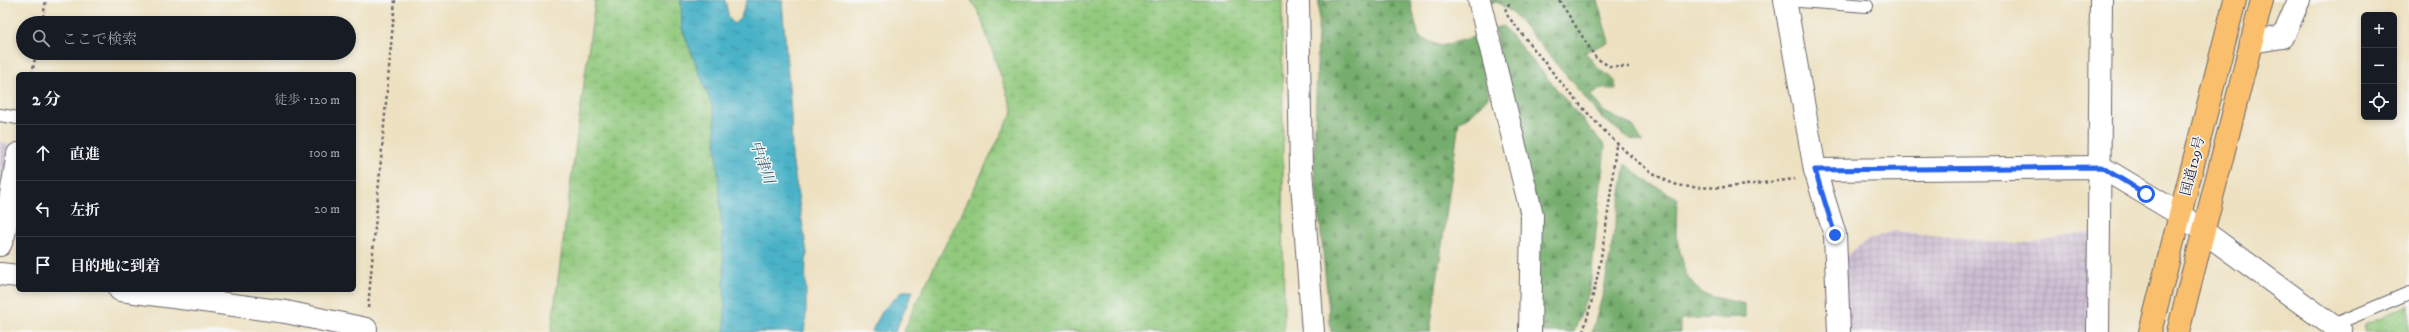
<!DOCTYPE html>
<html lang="ja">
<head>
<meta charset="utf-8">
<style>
  body { margin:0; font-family:"IM FELL DW Pica","Noto Serif JP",serif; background:#20242c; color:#f1f3f6 }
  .controls { position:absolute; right:12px; top:12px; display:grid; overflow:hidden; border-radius:6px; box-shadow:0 2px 6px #0003 }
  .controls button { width:36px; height:36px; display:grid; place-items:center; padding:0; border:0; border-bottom:1px solid #363941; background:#171b24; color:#f1f3f6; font:20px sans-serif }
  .stop { position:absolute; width:12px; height:12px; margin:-9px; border:3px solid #2563eb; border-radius:50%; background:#fff }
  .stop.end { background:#2563eb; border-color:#fff; box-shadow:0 1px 4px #0008 }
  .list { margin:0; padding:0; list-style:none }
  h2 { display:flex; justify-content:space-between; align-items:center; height:52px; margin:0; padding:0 16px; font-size:17px }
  h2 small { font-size:13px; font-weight:400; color:#9ea1a6 }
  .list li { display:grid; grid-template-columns:26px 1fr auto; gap:12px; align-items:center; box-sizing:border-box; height:56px; padding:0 16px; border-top:1px solid #363941 }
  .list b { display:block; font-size:15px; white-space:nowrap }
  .list em { font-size:13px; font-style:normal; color:#9ea1a6 }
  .icon { flex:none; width:22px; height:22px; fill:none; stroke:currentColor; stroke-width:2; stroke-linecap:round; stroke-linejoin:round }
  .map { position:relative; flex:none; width:2409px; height:332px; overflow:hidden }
  .search { position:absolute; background:#171b24; box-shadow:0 2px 6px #0003; left:16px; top:16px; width:340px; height:44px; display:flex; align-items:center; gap:10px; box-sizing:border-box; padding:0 14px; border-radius:22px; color:#9ea1a6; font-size:15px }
  .panel { position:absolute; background:#171b24; box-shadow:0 2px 6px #0003; left:16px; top:72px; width:340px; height:220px; border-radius:6px }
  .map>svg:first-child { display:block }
  .industrial { fill:url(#industrial-grid) }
  .forest { fill:url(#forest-firs); stroke:#4b6854 }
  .wetland { fill:url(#wetland-marsh); stroke:#5a765c }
  .park { fill:url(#park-dots); stroke:#5a765c }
  .water { fill:url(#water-ripples); stroke:#366a81 }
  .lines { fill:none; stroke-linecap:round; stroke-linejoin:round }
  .lane-casing { stroke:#69656a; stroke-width:14 }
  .street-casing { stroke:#69656a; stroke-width:24 }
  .highway-casing { stroke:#69656a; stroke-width:24 }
  .path { stroke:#69656a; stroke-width:2.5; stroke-dasharray:3 3; stroke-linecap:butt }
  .lane { stroke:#fff; stroke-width:12 }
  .street { stroke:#fff; stroke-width:22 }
  .highway { stroke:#f9bf6d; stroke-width:22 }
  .route { stroke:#2563eb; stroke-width:5 }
  .labels { text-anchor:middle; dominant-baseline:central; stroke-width:3; stroke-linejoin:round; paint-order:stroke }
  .street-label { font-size:14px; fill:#22223b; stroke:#f6f6f2 }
  .water-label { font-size:15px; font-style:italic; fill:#325c73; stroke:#f6f6f2 }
</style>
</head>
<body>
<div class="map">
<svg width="2409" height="332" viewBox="0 0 2409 332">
  <defs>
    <pattern id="industrial-grid" width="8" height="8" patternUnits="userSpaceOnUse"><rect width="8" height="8" fill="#cdbed2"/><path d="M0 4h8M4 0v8" fill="none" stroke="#b0a3b5"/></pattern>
    <pattern id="forest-firs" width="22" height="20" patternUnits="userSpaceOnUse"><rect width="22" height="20" fill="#74ad6c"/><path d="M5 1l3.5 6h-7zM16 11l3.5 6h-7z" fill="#5f8c5a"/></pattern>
    <pattern id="wetland-marsh" width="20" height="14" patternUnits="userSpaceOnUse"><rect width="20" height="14" fill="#91c97d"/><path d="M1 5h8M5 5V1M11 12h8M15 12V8" fill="none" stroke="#7dac6d"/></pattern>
    <pattern id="park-dots" width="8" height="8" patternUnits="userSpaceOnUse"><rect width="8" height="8" fill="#91c97d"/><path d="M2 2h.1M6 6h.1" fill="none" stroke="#7dac6d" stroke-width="1.8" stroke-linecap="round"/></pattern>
    <pattern id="water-ripples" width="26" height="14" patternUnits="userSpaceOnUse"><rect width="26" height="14" fill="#49b2c7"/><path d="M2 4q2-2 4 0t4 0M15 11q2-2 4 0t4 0" fill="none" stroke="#3c90a3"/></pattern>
  </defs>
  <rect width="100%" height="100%" fill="#f6f6f2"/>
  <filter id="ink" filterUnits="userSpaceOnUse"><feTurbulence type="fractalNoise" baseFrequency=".025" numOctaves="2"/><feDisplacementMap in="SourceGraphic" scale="8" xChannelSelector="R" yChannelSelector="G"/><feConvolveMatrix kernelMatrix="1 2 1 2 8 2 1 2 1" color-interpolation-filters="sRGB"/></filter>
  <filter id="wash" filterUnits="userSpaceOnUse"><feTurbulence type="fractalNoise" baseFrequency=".012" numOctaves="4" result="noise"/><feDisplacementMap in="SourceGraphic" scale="16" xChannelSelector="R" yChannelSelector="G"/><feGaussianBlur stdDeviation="0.9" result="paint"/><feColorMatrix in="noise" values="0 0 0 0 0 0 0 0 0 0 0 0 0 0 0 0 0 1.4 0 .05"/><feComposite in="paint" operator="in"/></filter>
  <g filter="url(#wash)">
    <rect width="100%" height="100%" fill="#ede1c1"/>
    <!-- industrial -->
    <g class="industrial">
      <polygon points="0,142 9,144 0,201"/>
      <polygon points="1894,231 2016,244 2093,232 2094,332 1845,332 1841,259 1868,240"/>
    </g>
    <!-- forest -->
    <g class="forest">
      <polygon points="1319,0 1410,0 1419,37 1441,46 1477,36 1489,96 1472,114 1459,122 1430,332 1331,332 1314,164"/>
      <polygon points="1488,0 1597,0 1609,42 1585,52 1599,69 1615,81 1616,89 1602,89 1590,94 1604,112 1633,126 1643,142 1630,139 1602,118 1515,15 1497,2 1489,3"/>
      <polygon points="1503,26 1605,146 1590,289 1574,332 1540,332 1495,28"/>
      <polygon points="1626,164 1645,180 1677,198 1676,236 1686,274 1701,294 1745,304 1745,317 1680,319 1680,332 1592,332 1604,290"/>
    </g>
    <!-- wetland -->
    <g class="wetland">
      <polygon points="595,0 681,0 682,28 714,111 774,332 551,332"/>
      <polygon points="971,0 1282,0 1284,332 904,332 914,307 1013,111 979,13"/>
    </g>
    <!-- park -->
    <polygon class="park" points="2409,305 2409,332 2364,332 2365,324"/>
    <!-- water -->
    <g class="water">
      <path d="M681 0H725L729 18 734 24 741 17 747 0H782L791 113 792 157 807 253C803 280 809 306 804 332H725L724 268 714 111 682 28Z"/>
      <polygon points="902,291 913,291 895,332 871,332 883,310"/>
    </g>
  </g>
  <g filter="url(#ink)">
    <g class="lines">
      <defs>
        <g id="lane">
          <polyline points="1786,0 1867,6"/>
          <polyline points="0,115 18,118"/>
          <polyline points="2331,326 2409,293"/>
        </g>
        <g id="street">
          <polyline points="1298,0 1301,169 1313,332"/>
          <polyline points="1479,0 1532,215 1530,332"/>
          <polyline points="1785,0 1815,170 2101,167 2181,215 2341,332"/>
          <polyline points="2251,42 2283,37 2299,0"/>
          <polyline points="1815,170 1835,235 1839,332"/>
          <polyline points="0,245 4,235 18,154"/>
          <polyline points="0,274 18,276"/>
          <polyline points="120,290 286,312 366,329"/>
          <polyline points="2098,332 2101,0"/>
        </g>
        <g id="highway">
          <polyline points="2150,332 2235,0"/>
          <polyline points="2178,332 2262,0"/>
        </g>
      </defs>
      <!-- lane casing -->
      <use href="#lane" class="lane-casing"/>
      <!-- street casing -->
      <use href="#street" class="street-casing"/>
      <!-- highway casing -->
      <use href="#highway" class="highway-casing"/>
      <!-- path -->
      <g class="path">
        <polyline points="1559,0 1596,58 1609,66 1629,67"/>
        <polyline points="1505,11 1509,4 1509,0"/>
        <path d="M1507 15C1540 56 1631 179 1683 186 1719 191 1758 183 1795 179"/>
        <polyline points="42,23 46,0"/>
        <polyline points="32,74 36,53"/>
        <polyline points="368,308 395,0"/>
        <path d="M1583 332C1602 271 1609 208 1616 145"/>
      </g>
      <!-- lane -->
      <use href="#lane" class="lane"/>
      <!-- street -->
      <use href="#street" class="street"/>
      <!-- highway -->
      <use href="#highway" class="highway"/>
    </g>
  </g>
  <g class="lines" filter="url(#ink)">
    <!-- route -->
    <polyline class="route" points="1835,235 1815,170 2101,167 2146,194"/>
  </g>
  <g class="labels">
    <!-- street labels -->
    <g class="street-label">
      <text transform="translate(2193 166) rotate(-76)">国道129号</text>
    </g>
    <!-- water labels -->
    <g class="water-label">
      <text transform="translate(762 162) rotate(70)">中津川</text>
    </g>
  </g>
</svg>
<div class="controls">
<button>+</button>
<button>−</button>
<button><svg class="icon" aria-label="locate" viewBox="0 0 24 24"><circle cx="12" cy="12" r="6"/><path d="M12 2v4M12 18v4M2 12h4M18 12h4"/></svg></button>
</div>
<div class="stop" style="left:2146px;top:194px"></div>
<div class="stop end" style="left:1835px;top:235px"></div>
<div class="search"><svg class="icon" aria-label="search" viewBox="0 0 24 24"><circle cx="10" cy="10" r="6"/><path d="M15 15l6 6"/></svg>ここで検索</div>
<section class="panel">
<h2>2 分<small>徒歩 · 120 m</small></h2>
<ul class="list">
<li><svg class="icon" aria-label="ahead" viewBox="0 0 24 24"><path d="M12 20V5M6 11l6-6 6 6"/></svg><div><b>直進</b></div><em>100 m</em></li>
<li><svg class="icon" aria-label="left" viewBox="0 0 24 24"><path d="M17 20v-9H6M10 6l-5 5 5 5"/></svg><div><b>左折</b></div><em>20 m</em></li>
<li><svg class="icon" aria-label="arrive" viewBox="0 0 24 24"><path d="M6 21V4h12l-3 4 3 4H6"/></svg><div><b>目的地に到着</b></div></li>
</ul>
</section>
</div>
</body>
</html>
